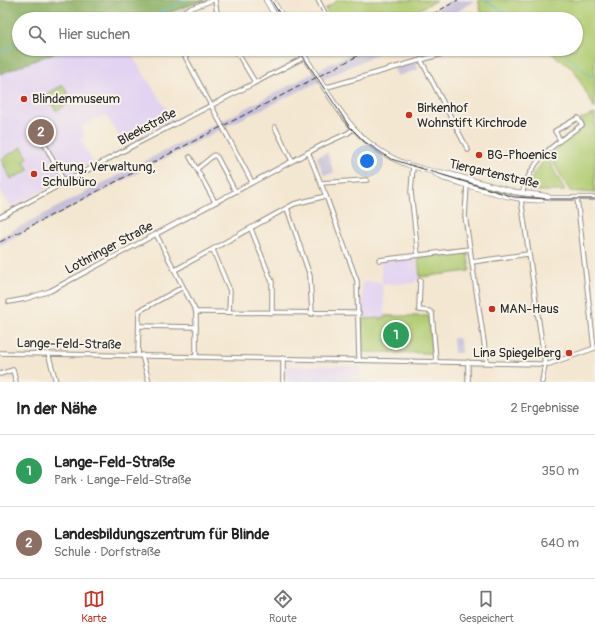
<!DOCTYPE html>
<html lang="de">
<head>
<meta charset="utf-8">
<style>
  body { margin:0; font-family:Pangolin,sans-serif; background:#f6f6f6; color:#222 }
  .you { position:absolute; left:367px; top:161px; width:14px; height:14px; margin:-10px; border:3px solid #fff; border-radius:50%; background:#1a73e8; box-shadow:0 0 0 6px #1a73e833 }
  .badge { display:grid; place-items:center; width:26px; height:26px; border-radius:50%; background:#c8321e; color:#fff; font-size:13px; font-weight:700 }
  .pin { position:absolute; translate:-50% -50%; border:2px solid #fff; box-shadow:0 1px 4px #0006 }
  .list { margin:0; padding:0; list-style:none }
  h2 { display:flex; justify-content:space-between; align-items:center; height:52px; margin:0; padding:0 16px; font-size:17px }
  h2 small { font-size:13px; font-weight:400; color:#767676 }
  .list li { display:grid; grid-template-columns:26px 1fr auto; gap:12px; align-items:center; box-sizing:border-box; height:72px; padding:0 16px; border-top:1px solid #e0e0e0 }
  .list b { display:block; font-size:15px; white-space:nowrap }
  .list p { margin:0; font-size:13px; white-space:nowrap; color:#767676 }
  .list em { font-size:13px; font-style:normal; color:#767676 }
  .icon { flex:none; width:22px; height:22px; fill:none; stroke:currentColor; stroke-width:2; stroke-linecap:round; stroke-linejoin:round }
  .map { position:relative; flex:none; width:595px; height:382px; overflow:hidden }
  .search { position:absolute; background:#fff; box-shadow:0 1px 3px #0004; left:12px; right:12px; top:12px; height:44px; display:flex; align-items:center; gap:10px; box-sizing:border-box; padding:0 14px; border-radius:22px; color:#767676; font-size:15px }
  .sheet { height:196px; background:#fff }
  nav { display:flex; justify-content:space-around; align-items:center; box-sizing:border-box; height:56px; border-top:1px solid #e0e0e0; background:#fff; font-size:11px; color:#767676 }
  nav a { display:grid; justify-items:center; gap:2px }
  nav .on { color:#c8321e }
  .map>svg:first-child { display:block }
  .built { fill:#e3d3f2 }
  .industrial { fill:#c6c0da }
  .green { fill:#b0cc72; stroke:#6e7c4e }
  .forest { fill:#8cb064; stroke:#5c6e48 }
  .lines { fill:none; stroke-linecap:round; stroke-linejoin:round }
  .stream { stroke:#53b9d1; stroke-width:1 }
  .minor-casing { stroke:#90897e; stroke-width:5.5 }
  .major-casing { stroke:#90897e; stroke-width:6 }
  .minor { stroke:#fff; stroke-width:3.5 }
  .major { stroke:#fff; stroke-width:4.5 }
  .tram { stroke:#2b2b2b; stroke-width:1 }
  .rail { stroke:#2b2b2b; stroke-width:1; stroke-dasharray:6 3; stroke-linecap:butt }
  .poi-dot { fill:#c8321e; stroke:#f7f3e8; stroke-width:1.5 }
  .labels { text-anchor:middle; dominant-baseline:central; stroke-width:4; stroke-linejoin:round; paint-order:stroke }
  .poi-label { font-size:13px; fill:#2b2b2b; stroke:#f7f3e8; text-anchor:start }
  .street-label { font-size:13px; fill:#2b2b2b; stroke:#f7f3e8 }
</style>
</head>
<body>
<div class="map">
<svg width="595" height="382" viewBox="0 0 595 382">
  <rect width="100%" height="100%" fill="#f7f3e8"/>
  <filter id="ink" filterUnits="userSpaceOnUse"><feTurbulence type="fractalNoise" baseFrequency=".025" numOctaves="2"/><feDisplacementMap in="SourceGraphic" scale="8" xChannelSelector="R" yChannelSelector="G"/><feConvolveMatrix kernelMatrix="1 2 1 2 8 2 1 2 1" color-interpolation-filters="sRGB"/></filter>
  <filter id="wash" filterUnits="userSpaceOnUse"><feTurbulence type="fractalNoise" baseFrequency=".012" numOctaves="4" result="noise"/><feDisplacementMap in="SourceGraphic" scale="16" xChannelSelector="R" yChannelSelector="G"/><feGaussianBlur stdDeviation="0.9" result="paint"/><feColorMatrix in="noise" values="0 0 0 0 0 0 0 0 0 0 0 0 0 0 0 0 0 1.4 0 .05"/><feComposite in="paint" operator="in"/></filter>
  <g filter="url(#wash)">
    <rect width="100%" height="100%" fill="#f4e7d1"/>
    <!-- built -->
    <g class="built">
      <polygon points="64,49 128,49 173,119 125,145 105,114 80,127 85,136 81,139 93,163 10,208 0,189 0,74"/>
      <polygon points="414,257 416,258 419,278 414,283 382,285 381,261"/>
      <polygon points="362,282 381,282 381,286 383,287 385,318 363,319"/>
      <polygon points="286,366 360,366 360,381 380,382 287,382"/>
    </g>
    <!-- industrial -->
    <g class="industrial">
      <polygon points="452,0 475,0 446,19 416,19"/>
      <polygon points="359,49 387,49 227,126 0,245 0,237"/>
      <polygon points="415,62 419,69 398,76 393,68"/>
      <polygon points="327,152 334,173 324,175 317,157"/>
      <polygon points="453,338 458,338 460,340 461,353 454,353"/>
    </g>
    <!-- green -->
    <g class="green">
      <polygon points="338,0 437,0 401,19 332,19 325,9"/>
      <polygon points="478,0 595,0 595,109 574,70 546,49 576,49 576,19 483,19"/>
      <polygon points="63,85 72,102 56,111 47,94"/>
      <polygon points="595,114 595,193 570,191 549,155 583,128 580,119"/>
      <polygon points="22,147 28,158 24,161 29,170 11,179 1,159"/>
      <polygon points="547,157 565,191 531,191 528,189 534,173"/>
      <polygon points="467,251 470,270 469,271 420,277 418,258"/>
      <polygon points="385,316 429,316 432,353 362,352 362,319 384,318"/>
    </g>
    <!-- forest -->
    <polygon class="forest" points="0,0 205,0 152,19 19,19 19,49 64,49 0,74"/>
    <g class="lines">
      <!-- stream -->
      <g class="stream">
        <polyline points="484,0 517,19"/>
        <polyline points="143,19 187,0"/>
        <polyline points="560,49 590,76 595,76"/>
        <polyline points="0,52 19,43"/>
      </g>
    </g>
  </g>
  <g filter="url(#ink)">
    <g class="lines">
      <defs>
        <g id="minor">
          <polyline points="215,0 218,19"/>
          <polyline points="318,0 328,19"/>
          <polyline points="162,19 213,0"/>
          <polyline points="181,49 252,182"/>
          <polyline points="235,49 255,82"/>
          <polyline points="421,60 468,150"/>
          <polyline points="324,88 459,49"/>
          <polyline points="275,127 292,161"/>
          <polyline points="41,137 64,182"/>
          <polyline points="308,152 326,196 357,281 359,360"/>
          <polyline points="190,157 215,202"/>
          <polyline points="413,166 411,192 418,255"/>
          <polyline points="197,169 214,155 217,157 235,191"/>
          <polyline points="321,183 367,180"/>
          <polyline points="467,185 465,216 487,362"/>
          <path d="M522 193C532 158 553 145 582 125L578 118 555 131 560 140"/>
          <polyline points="577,198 594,348"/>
          <polyline points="521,199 545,364 542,382"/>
          <polyline points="287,208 310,276 312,314"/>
          <polyline points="0,217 140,142 305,57"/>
          <polyline points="251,229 272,282 272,313"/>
          <polyline points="156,234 196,312 196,356"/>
          <polyline points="213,250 230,291 229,312"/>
          <polyline points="379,260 470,249"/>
          <polyline points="472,262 528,254"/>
          <polyline points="175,270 294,204 326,196"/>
          <polyline points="420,280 419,310 429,311 432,313 436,361"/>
          <polyline points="9,302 25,299 50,291 324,144 348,133 353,129"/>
          <polyline points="196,312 359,313"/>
          <polyline points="139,326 196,327"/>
          <polyline points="0,353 539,364 549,364 595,348"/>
          <polyline points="48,353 56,382"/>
          <polyline points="138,355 139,311 183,287"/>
          <polyline points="142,355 149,382"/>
          <polyline points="283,358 283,382"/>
          <polyline points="0,374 13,370 16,382"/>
          <polyline points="468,382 468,362"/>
        </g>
        <g id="major">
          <polyline points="266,0 277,19"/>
          <polyline points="272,0 284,19"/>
          <polyline points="296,49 304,56"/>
          <path d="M302 49 305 57C334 102 354 146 409 165 421 169 432 172 445 173L515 192 546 196 550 198"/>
          <path d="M435 173 443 178C463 183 532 208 550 198H595"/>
        </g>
      </defs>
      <!-- minor casing -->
      <use href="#minor" class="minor-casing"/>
      <!-- major casing -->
      <use href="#major" class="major-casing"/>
      <!-- minor -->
      <use href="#minor" class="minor"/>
      <!-- major -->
      <use href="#major" class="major"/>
      <!-- tram -->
      <g class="tram">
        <polyline points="271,0 283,19"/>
        <polyline points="298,49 349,126 365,142 391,159 514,197 548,199 595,199"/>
      </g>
      <!-- rail -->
      <g class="rail">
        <polyline points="424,19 458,0"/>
        <polyline points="0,242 371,49"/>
      </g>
    </g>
  </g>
  <!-- markers -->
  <g class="poi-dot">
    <circle cx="24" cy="99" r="4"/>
    <circle cx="409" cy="115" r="4"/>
    <circle cx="479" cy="155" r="4"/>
    <circle cx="34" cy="174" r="4"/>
    <circle cx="492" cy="309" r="4"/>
    <circle cx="569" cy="353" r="4"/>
  </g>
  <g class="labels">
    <!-- poi labels -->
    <g class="poi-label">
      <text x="32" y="99">Blindenmuseum</text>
      <text x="417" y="108">Birkenhof<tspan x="417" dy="15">Wohnstift Kirchrode</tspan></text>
      <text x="487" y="155">BG-Phoenics</text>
      <text x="42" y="167">Leitung, Verwaltung,<tspan x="42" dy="15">Schulbüro</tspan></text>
      <text x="500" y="309">MAN-Haus</text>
      <text x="561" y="353" text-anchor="end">Lina Spiegelberg</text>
    </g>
    <!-- street labels -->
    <g class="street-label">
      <text transform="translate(147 127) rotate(-28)">Bleekstraße</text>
      <text transform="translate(494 174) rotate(13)">Tiergartenstraße</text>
      <text transform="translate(109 248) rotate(-28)">Lothringer Straße</text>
      <text transform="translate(69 344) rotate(1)">Lange-Feld-Straße</text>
    </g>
  </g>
</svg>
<div class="you"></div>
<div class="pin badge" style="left:396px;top:335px;background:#2e9e5b">1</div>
<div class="pin badge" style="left:41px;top:132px;background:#8d6e63">2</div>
<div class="search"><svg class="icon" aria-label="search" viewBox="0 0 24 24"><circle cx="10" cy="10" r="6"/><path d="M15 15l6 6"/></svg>Hier suchen</div>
</div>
<section class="sheet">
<h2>In der Nähe<small>2 Ergebnisse</small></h2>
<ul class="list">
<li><span class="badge" style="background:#2e9e5b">1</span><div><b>Lange-Feld-Straße</b><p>Park · Lange-Feld-Straße</p></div><em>350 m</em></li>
<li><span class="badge" style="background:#8d6e63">2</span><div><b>Landesbildungszentrum für Blinde</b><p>Schule · Dorfstraße</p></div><em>640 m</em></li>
</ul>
</section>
<nav>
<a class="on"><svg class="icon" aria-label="map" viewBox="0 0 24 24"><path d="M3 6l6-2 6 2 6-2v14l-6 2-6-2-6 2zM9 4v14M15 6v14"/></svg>Karte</a>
<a><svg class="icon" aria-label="directions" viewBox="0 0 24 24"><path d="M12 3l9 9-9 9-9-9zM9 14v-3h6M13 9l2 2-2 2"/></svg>Route</a>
<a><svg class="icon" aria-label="saved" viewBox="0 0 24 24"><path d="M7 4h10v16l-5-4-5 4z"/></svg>Gespeichert</a>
</nav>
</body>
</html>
